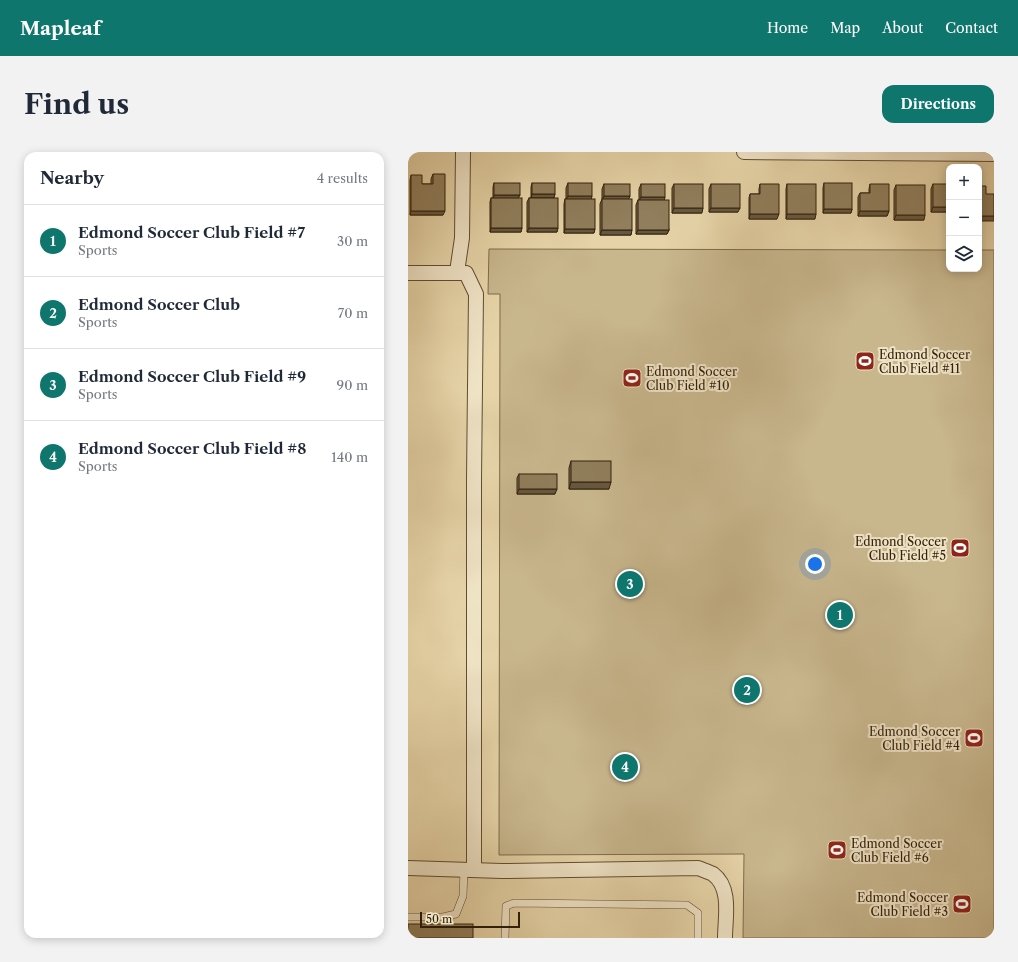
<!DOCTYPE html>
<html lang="en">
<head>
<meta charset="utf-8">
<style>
  body { margin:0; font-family:"Libre Caslon Text",serif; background:#f2f2f3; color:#1f2937 }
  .controls { position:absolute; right:12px; top:12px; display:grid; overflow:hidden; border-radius:8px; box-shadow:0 2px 10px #0003 }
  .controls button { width:36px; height:36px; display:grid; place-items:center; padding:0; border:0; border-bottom:1px solid #e0e1e3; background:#fff; color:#1f2937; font:20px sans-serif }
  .scale { position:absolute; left:12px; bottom:10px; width:100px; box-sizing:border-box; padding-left:4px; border:2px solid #33210a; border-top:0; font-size:11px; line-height:14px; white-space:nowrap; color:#33210a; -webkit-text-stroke:3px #efe3c6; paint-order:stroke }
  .you { position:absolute; left:407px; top:412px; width:14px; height:14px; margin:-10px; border:3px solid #fff; border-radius:50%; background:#1a73e8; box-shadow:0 0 0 6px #1a73e833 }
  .badge { display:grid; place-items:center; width:26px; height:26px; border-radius:50%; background:#0f766e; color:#fff; font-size:13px; font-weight:700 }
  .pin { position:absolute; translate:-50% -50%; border:2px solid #fff; box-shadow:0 1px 4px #0006 }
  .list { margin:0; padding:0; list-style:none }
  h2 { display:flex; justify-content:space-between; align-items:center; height:52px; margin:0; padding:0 16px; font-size:17px }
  h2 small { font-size:13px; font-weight:400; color:#747a83 }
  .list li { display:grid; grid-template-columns:26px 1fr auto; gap:12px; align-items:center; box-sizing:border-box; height:72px; padding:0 16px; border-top:1px solid #e0e1e3 }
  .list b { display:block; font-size:15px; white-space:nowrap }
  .list p { margin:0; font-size:13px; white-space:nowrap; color:#747a83 }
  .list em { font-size:13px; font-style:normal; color:#747a83 }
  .icon { flex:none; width:22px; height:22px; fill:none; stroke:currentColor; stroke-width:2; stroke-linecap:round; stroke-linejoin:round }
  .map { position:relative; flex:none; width:586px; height:786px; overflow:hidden; border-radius:12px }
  header { display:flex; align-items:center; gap:24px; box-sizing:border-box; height:56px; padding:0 20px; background:#0f766e; color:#fff }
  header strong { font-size:19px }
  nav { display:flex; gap:22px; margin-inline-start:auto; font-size:14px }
  .intro { display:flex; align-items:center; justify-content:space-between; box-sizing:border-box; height:96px; padding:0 24px }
  h1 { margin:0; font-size:28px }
  .button { padding:10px 18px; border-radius:12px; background:#0f766e; color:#fff; font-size:14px; font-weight:700 }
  main { display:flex; gap:24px; padding:0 24px }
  aside { flex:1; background:#fff; border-radius:12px; box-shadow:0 2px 10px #0003 }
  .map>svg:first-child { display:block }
  .garden { fill:#c8b68d; stroke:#7e6c4c }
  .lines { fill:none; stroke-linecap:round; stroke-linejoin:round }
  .lane-casing { stroke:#604e32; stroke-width:8 }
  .street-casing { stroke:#604e32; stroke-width:16 }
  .lane { stroke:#efe3c6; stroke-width:7 }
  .street { stroke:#efe3c6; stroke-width:14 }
  .wall { fill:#7c6c4f; stroke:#33210a }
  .shaded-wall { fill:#655840; stroke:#33210a }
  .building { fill:#907e5c; stroke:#33210a }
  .labels { text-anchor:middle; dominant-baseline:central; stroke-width:4; stroke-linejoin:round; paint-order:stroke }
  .poi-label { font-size:12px; fill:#33210a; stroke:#efe3c6; text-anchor:start }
</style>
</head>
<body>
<header>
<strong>Mapleaf</strong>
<nav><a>Home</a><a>Map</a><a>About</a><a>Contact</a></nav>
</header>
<div class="intro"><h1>Find us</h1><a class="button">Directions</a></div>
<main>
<aside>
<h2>Nearby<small>4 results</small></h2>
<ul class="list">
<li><span class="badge">1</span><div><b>Edmond Soccer Club Field #7</b><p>Sports</p></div><em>30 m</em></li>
<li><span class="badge">2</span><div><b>Edmond Soccer Club</b><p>Sports</p></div><em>70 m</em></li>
<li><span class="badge">3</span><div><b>Edmond Soccer Club Field #9</b><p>Sports</p></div><em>90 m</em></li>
<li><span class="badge">4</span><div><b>Edmond Soccer Club Field #8</b><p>Sports</p></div><em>140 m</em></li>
</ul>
</aside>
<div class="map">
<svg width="586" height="786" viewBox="0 0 586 786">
  <rect width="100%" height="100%" fill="#e6d4a8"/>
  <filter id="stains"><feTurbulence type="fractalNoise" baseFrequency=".005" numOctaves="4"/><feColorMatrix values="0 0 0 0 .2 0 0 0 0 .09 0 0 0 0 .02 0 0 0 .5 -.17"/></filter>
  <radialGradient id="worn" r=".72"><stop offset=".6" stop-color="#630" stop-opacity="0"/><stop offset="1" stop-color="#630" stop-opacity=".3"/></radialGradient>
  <!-- garden -->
  <polygon class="garden" points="81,97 541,98 541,117 571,117 571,98 586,98 586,786 335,786 336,702 91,703 92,142 80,142"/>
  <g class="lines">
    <defs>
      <g id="lane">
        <polyline points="0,765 35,765 48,762 55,744 56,718"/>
        <polyline points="97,786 98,754 106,751 279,753 290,761 290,786"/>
      </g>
      <g id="street">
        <polyline points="336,0 586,2"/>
        <polyline points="49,120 54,86 55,0"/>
        <polyline points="0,121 58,121 68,142 66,326 66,718"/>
        <path d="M0 716 94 719 290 716C295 718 301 720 305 722 324 736 317 766 317 786"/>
      </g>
    </defs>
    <!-- lane casing -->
    <use href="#lane" class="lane-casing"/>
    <!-- street casing -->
    <use href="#street" class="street-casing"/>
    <!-- lane -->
    <use href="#lane" class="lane"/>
    <!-- street -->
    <use href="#street" class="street"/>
  </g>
  <!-- wall -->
  <g class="wall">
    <polygon points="25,22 35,63 2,63 2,28 3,23 14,32 23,32 23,27"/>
    <polygon points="86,31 110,46 113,80 82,80 82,50 83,46 85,46 85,35"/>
    <polygon points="124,31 146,46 149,80 119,80 119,50 121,46 123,46 123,35"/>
    <polygon points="160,31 183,47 186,81 156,81 156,52 157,47 158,47 158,36"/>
    <polygon points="416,31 444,57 443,61 415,61 415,36"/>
    <polygon points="196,32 221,47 223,83 192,83 192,52 194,47 194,37"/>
    <polygon points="233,32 256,48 261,78 259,82 228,82 228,53 230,48 231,48 231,37"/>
    <polygon points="266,32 294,61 264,61 264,36"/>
    <polygon points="303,32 330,60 301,60 301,37"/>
    <polygon points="352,32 369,67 341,67 341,46 342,42 351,42 351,37"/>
    <polygon points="379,32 407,67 378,67 378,37"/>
    <polygon points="462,32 481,59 479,64 450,64 450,45 452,41 461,41 461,37"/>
    <polygon points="525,32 541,60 523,60 523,37"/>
    <polygon points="488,33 516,68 486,68 486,38"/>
    <polygon points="163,309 201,337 161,337 161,316"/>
    <polygon points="111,322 147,342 109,342 109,326"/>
  </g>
  <!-- shaded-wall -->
  <g class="shaded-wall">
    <polygon points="124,42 147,42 146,46 123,46"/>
    <polygon points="86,43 112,43 110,47 85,47"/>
    <polygon points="160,44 184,44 183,48 158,48"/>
    <polygon points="196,44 222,44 220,49 194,49"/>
    <polygon points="233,45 257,45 256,49 231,49"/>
    <polygon points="525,55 541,55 541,60 523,60"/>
    <polygon points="266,56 295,56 294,61 264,61"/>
    <polygon points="303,56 332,56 330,60 301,60"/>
    <polygon points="416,57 444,57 443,61 415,61"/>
    <polygon points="3,59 37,59 35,63 2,63"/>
    <polygon points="452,59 481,59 479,64 450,64"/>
    <polygon points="342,62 371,62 369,67 341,67"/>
    <polygon points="379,62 408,62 407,67 378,67"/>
    <polygon points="488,63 517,63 516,68 486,68"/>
    <rect x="571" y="64" width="15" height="5"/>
    <polygon points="83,76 114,76 113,80 82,80"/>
    <polygon points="121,76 150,76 149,80 119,80"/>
    <polygon points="157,77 187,77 186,81 156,81"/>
    <polygon points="194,78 224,78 223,83 192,83"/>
    <polygon points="230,78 261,78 259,82 228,82"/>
    <polygon points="163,330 203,330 201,337 161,337"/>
    <polygon points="111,337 149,337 147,342 109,342"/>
  </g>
  <!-- building -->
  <g class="building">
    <polygon points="25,22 37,22 37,59 3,59 3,23 14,23 14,32 25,32"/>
    <rect x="86" y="31" width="26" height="12"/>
    <rect x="124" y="31" width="23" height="11"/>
    <rect x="160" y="31" width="24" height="13"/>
    <rect x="416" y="31" width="28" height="26"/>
    <rect x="196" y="32" width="26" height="12"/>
    <rect x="233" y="32" width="24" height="13"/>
    <rect x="266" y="32" width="29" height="24"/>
    <rect x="303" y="32" width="29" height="24"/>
    <polygon points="352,32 371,32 371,62 342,62 342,42 352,42"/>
    <rect x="379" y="32" width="29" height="30"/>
    <polygon points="462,32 481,32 481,59 452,59 452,41 462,41"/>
    <rect x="525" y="32" width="16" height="23"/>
    <rect x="488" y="33" width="29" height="30"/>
    <polygon points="571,34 578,34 578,42 586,42 586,64 571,64"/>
    <rect x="83" y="46" width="31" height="30"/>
    <rect x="121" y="46" width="29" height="30"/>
    <rect x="157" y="47" width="30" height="30"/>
    <rect x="194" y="47" width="30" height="31"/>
    <rect x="230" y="48" width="31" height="30"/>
    <rect x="163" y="309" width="40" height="21"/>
    <rect x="111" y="322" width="38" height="15"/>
    <rect x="0" y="772" width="65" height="14"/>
  </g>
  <!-- icons -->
  <defs>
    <symbol id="stadium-square" viewBox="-11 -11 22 22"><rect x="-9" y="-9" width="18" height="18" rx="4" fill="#8f2418" stroke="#efe3c6"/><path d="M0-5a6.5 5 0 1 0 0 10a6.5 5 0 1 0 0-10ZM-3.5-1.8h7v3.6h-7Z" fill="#fff"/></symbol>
  </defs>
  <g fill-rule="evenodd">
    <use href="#stadium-square" x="446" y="198" width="22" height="22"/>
    <use href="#stadium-square" x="213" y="215" width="22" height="22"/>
    <use href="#stadium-square" x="541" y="385" width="22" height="22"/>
    <use href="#stadium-square" x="555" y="575" width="22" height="22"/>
    <use href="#stadium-square" x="418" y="687" width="22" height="22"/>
    <use href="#stadium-square" x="543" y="741" width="22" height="22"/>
  </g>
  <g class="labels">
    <!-- poi labels -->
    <g class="poi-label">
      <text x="471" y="202">Edmond Soccer<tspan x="471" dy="14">Club Field #11</tspan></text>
      <text x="238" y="219">Edmond Soccer<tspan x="238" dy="14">Club Field #10</tspan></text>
      <text x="538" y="389" text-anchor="end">Edmond Soccer<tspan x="538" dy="14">Club Field #5</tspan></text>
      <text x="552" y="579" text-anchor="end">Edmond Soccer<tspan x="552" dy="14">Club Field #4</tspan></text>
      <text x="443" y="691">Edmond Soccer<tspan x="443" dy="14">Club Field #6</tspan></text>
      <text x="540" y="745" text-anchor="end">Edmond Soccer<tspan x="540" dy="14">Club Field #3</tspan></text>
    </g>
  </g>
  <rect width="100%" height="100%" filter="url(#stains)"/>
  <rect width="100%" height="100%" fill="url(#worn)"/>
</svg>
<div class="controls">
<button>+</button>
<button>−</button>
<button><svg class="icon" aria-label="layers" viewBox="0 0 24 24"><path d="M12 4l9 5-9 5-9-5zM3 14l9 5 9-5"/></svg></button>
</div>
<div class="scale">50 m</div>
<div class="you"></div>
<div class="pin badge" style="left:432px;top:463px">1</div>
<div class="pin badge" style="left:339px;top:538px">2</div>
<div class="pin badge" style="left:222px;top:432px">3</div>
<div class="pin badge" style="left:217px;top:615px">4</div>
</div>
</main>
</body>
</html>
